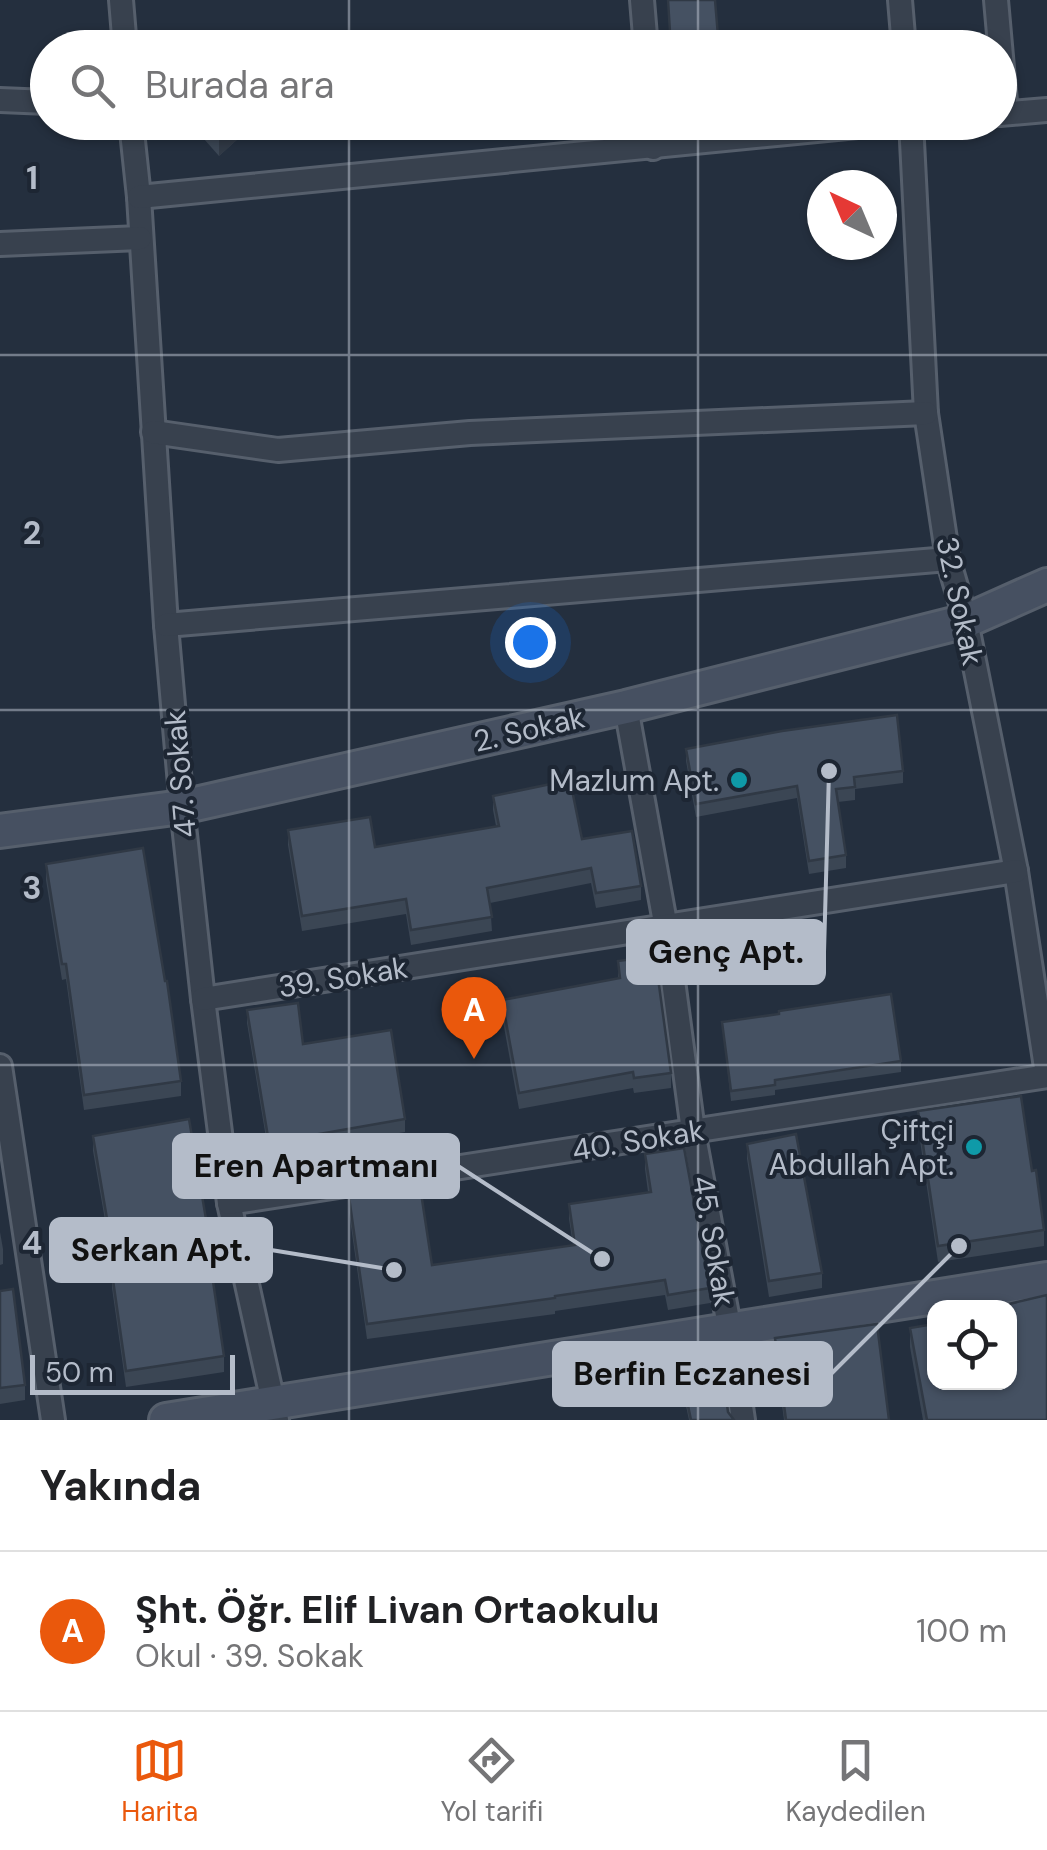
<!DOCTYPE html>
<html lang="tr">
<head>
<meta charset="utf-8">
<style>
  body { margin:0; font-family:"DM Sans",sans-serif; background:#f6f6f6; color:#202124 }
  .controls { position:absolute; right:30px; bottom:30px; display:grid; overflow:hidden; border-radius:20px; box-shadow:0 2px 8px #0004 }
  .controls button { width:90px; height:90px; display:grid; place-items:center; padding:0; border:0; border-bottom:2px solid #e0e0e0; background:#fff; color:#202124; font:50px sans-serif }
  .compass { position:absolute; left:807px; top:170px; width:90px; height:90px; border-radius:50%; background:#fff; box-shadow:0 2px 8px #0004; rotate:316deg }
  .scale { position:absolute; left:30px; bottom:25px; width:205px; box-sizing:border-box; padding-left:10px; border:5px solid #b4bcc9; border-top:0; font-size:28px; line-height:35px; white-space:nowrap; color:#b4bcc9; -webkit-text-stroke:8px #1d2633; paint-order:stroke }
  .you { position:absolute; left:530px; top:642px; width:35px; height:35px; margin:-25px; border:8px solid #fff; border-radius:50%; background:#1a73e8; box-shadow:0 0 0 15px #1a73e833 }
  .badge { display:grid; place-items:center; width:65px; height:65px; border-radius:50%; background:#ea580c; color:#fff; font-size:32px; font-weight:700 }
  .pin { position:absolute; translate:-50% -82px; filter:drop-shadow(0 2px 5px #0008) }
  .pin::after { content:''; position:absolute; top:52px; width:35px; height:30px; background:inherit; clip-path:polygon(0 0,100% 0,50% 100%) }
  .list { margin:0; padding:0; list-style:none }
  h2 { display:flex; justify-content:space-between; align-items:center; height:130px; margin:0; padding:0 40px; font-size:42px }
  h2 small { font-size:32px; font-weight:400; color:#757577 }
  .list li { display:grid; grid-template-columns:65px 1fr auto; gap:30px; align-items:center; box-sizing:border-box; height:160px; padding:0 40px; border-top:2px solid #e0e0e0 }
  .list b { display:block; font-size:38px; white-space:nowrap }
  .list p { margin:0; font-size:32px; white-space:nowrap; color:#757577 }
  .list em { font-size:32px; font-style:normal; color:#757577 }
  .icon { flex:none; width:55px; height:55px; fill:none; stroke:currentColor; stroke-width:2; stroke-linecap:round; stroke-linejoin:round }
  .map { position:relative; flex:none; width:1047px; height:1420px; overflow:hidden }
  .search { position:absolute; background:#fff; box-shadow:0 2px 8px #0004; left:30px; right:30px; top:30px; height:110px; display:flex; align-items:center; gap:25px; box-sizing:border-box; padding:0 35px; border-radius:55px; color:#757577; font-size:38px }
  .sheet { height:290px; background:#fff }
  nav { display:flex; justify-content:space-around; align-items:center; box-sizing:border-box; height:140px; border-top:2px solid #e0e0e0; background:#fff; font-size:28px; color:#757577 }
  nav a { display:grid; justify-items:center; gap:5px }
  nav .on { color:#ea580c }
  .map>svg:first-child { display:block }
  .lines { fill:none; stroke-linecap:round; stroke-linejoin:round }
  .street-casing { stroke:#565f6c; stroke-width:28 }
  .secondary-casing { stroke:#565f6c; stroke-width:38 }
  .street { stroke:#38414e; stroke-width:22 }
  .secondary { stroke:#465061; stroke-width:32 }
  .wall { fill:#3b4654 }
  .shaded-wall { fill:#303945 }
  .building { fill:#455162; stroke:#303945; stroke-width:2.5 }
  .grid { fill:none; stroke:#b4bcc9; stroke-width:2.5; stroke-opacity:0.55 }
  .culture-dot { fill:#0f9aa8; stroke:#1d2633; stroke-width:4 }
  .labels { text-anchor:middle; dominant-baseline:central; stroke-width:8; stroke-linejoin:round; paint-order:stroke }
  .street-label { font-size:30px; fill:#b4bcc9; stroke:#1d2633 }
  .poi-label { font-size:30px; fill:#b4bcc9; stroke:#1d2633; text-anchor:end }
  .grid-label { font-size:32px; text-anchor:middle; font-weight:bold; fill:#b4bcc9; stroke:#1d2633; stroke-width:8; stroke-linejoin:round; paint-order:stroke }
  .leader { fill:none; stroke:#b4bcc9; stroke-width:4 }
  .callout-dot { fill:#b4bcc9; stroke:#1d2633; stroke-width:4 }
  .callout { fill:#b4bcc9; stroke:#b4bcc9; stroke-width:4 }
  .callout-label { font-size:32px; text-anchor:middle; font-weight:bold; fill:#111 }
</style>
</head>
<body>
<div class="map">
<svg width="1047" height="1420" viewBox="0 0 1047 1420">
  <rect width="100%" height="100%" fill="#242f3e"/>
  <g class="lines">
    <defs>
      <g id="street">
        <polyline points="121,0 125,48"/>
        <polyline points="642,0 646,48"/>
        <polyline points="900,0 904,48"/>
        <polyline points="996,0 1006,113"/>
        <polyline points="0,100 48,102"/>
        <polyline points="1000,114 1047,110"/>
        <polyline points="131,122 139,197 166,625 182,807 203,999 229,1203 277,1420"/>
        <polyline points="651,122 653,148"/>
        <polyline points="911,122 926,413 948,559 966,621 1016,871 1047,1074"/>
        <polyline points="139,197 898,122"/>
        <polyline points="0,244 140,238"/>
        <polyline points="153,432 278,450 470,433 926,413"/>
        <polyline points="166,625 948,559"/>
        <polyline points="626,707 666,928 693,1131 730,1331 743,1420"/>
        <polyline points="203,999 1016,871"/>
        <polyline points="0,1066 53,1420"/>
        <polyline points="229,1203 1047,1076"/>
      </g>
      <g id="secondary">
        <polyline points="0,831 182,807 626,707 966,621 1047,585"/>
        <polyline points="166,1420 1047,1279"/>
      </g>
    </defs>
    <!-- street casing -->
    <use href="#street" class="street-casing"/>
    <!-- secondary casing -->
    <use href="#secondary" class="secondary-casing"/>
    <!-- street -->
    <use href="#street" class="street"/>
    <!-- secondary -->
    <use href="#secondary" class="secondary"/>
  </g>
  <!-- wall -->
  <g class="wall">
    <polygon points="189,122 251,122 251,127 219,156"/>
    <polygon points="686,749 903,771 903,783 855,789 855,800 838,802 846,855 846,868 809,874 797,798 696,817 686,761"/>
    <polygon points="493,796 582,839 641,886 641,900 596,908 591,883 490,903 492,931 411,945 406,914 302,931 288,845 288,830 375,847 496,826 493,810"/>
    <polygon points="46,864 181,1081 181,1096 84,1110 66,979 62,980 46,880"/>
    <polygon points="618,961 671,1073 671,1088 634,1093 633,1088 519,1109 502,1016 502,1000 618,978"/>
    <polygon points="247,1010 303,1044 405,1119 405,1132 321,1146 321,1159 271,1168 247,1023"/>
    <polygon points="722,1022 901,1061 901,1072 775,1090 775,1095 731,1101"/>
    <polygon points="918,1111 1032,1171 1044,1230 1044,1246 938,1262 918,1127"/>
    <polygon points="93,1136 206,1219 206,1234 224,1356 224,1372 126,1387 112,1288 112,1273 114,1272 93,1151"/>
    <polygon points="747,1144 822,1273 822,1288 769,1297 747,1159"/>
    <polygon points="645,1154 710,1288 710,1303 668,1310 665,1295 555,1311 555,1314 367,1339 349,1212 349,1197 432,1265 573,1245 569,1219 569,1204 648,1192 645,1169"/>
    <polygon points="0,1232 3,1249 3,1264 0,1265"/>
    <polygon points="0,1291 25,1385 25,1400 0,1404"/>
    <polygon points="910,1328 1047,1420 923,1420 910,1347"/>
    <polygon points="775,1338 889,1420 784,1420 775,1353"/>
    <polygon points="680,1367 728,1412 734,1420 689,1420 680,1378"/>
  </g>
  <!-- shaded-wall -->
  <polygon class="shaded-wall" points="234,122 251,122 251,127 219,156 219,136"/>
  <!-- building -->
  <g class="building">
    <polygon points="668,0 715,0 719,48 671,48"/>
    <polygon points="191,41 196,48 184,48"/>
    <polygon points="207,122 234,122 219,136"/>
    <polygon points="897,715 903,771 854,777 855,787 836,789 846,855 809,861 797,786 696,804 686,749 782,731"/>
    <polygon points="570,780 582,839 632,831 641,886 596,893 591,868 487,888 492,917 411,930 406,899 302,916 288,830 370,817 375,847 499,826 493,796"/>
    <polygon points="143,848 165,981 167,981 181,1081 84,1095 66,964 62,964 46,864"/>
    <polygon points="655,956 671,1073 634,1078 633,1072 519,1093 502,1000 620,978 618,961"/>
    <polygon points="891,994 901,1061 775,1080 775,1085 731,1091 722,1022 779,1014 779,1011"/>
    <polygon points="298,1003 303,1044 391,1030 405,1119 319,1134 321,1147 271,1155 247,1010"/>
    <polygon points="1021,1096 1032,1171 1036,1170 1044,1230 938,1246 918,1111"/>
    <polygon points="189,1119 206,1219 204,1220 224,1356 126,1371 112,1273 116,1272 93,1136"/>
    <polygon points="796,1134 822,1273 769,1281 747,1144"/>
    <polygon points="684,1148 710,1288 668,1295 665,1280 555,1296 555,1298 367,1324 349,1197 420,1186 432,1265 575,1245 569,1204 651,1192 645,1154"/>
    <polygon points="13,1289 25,1385 0,1388 0,1291"/>
    <polygon points="1047,1295 1047,1420 927,1420 910,1328 934,1324 934,1382 1010,1382 1010,1308 992,1308"/>
    <polygon points="877,1324 889,1420 786,1420 775,1338"/>
    <polygon points="721,1360 728,1412 734,1420 691,1420 680,1367"/>
  </g>
  <!-- grid -->
  <path class="grid" d="M349 0V48M698 0V48M349 122V1420M698 122V1420M0 355H1047M0 710H1047M0 1065H1047"/>
  <!-- markers -->
  <g class="culture-dot">
    <circle cx="739" cy="780" r="10"/>
    <circle cx="974" cy="1147" r="10"/>
  </g>
  <g class="labels">
    <!-- street labels -->
    <g class="street-label">
      <text transform="translate(960 601) rotate(78)">32. Sokak</text>
      <text transform="translate(529 729) rotate(-13)">2. Sokak</text>
      <text transform="translate(180 774) rotate(-95)">47. Sokak</text>
      <text transform="translate(343 977) rotate(-9)">39. Sokak</text>
      <text transform="translate(638 1140) rotate(-9)">40. Sokak</text>
      <text transform="translate(714 1241) rotate(80)">45. Sokak</text>
    </g>
    <!-- poi labels -->
    <g class="poi-label">
      <text x="719" y="780">Mazlum Apt.</text>
      <text x="954" y="1130">Çiftçi<tspan x="954" dy="34">Abdullah Apt.</tspan></text>
    </g>
  </g>
  <g class="grid-label">
    <text x="32" y="189">1</text>
    <text x="32" y="544">2</text>
    <text x="32" y="899">3</text>
    <text x="32" y="1254">4</text>
  </g>
  <!-- callouts -->
  <path class="leader" d="M829 771L824 952M602 1259L458 1166M394 1270L271 1250M959 1246L831 1374"/>
  <g class="callout-dot">
    <circle cx="829" cy="771" r="10"/>
    <circle cx="602" cy="1259" r="10"/>
    <circle cx="394" cy="1270" r="10"/>
    <circle cx="959" cy="1246" r="10"/>
  </g>
  <g class="callout">
    <rect x="628" y="921" width="196" height="62" rx="10"/>
    <rect x="174" y="1135" width="284" height="62" rx="10"/>
    <rect x="51" y="1219" width="220" height="62" rx="10"/>
    <rect x="554" y="1343" width="277" height="62" rx="10"/>
  </g>
  <g class="callout-label">
    <text x="726" y="963">Genç Apt.</text>
    <text x="316" y="1177">Eren Apartmanı</text>
    <text x="161" y="1261">Serkan Apt.</text>
    <text x="692" y="1385">Berfin Eczanesi</text>
  </g>
</svg>
<div class="controls">
<button><svg class="icon" aria-label="locate" viewBox="0 0 24 24"><circle cx="12" cy="12" r="6"/><path d="M12 2v4M12 18v4M2 12h4M18 12h4"/></svg></button>
</div>
<svg class="compass" viewBox="-18 -18 36 36"><path d="M0-13l5 13h-10z" fill="#e53935"/><path d="M0 13l5-13h-10z" fill="#757577"/></svg>
<div class="scale">50 m</div>
<div class="you"></div>
<div class="pin badge" style="left:474px;top:1059px">A</div>
<div class="search"><svg class="icon" aria-label="search" viewBox="0 0 24 24"><circle cx="10" cy="10" r="6"/><path d="M15 15l6 6"/></svg>Burada ara</div>
</div>
<section class="sheet">
<h2>Yakında<small></small></h2>
<ul class="list">
<li><span class="badge">A</span><div><b>Şht. Öğr. Elif Livan Ortaokulu</b><p>Okul · 39. Sokak</p></div><em>100 m</em></li>
</ul>
</section>
<nav>
<a class="on"><svg class="icon" aria-label="map" viewBox="0 0 24 24"><path d="M3 6l6-2 6 2 6-2v14l-6 2-6-2-6 2zM9 4v14M15 6v14"/></svg>Harita</a>
<a><svg class="icon" aria-label="directions" viewBox="0 0 24 24"><path d="M12 3l9 9-9 9-9-9zM9 14v-3h6M13 9l2 2-2 2"/></svg>Yol tarifi</a>
<a><svg class="icon" aria-label="saved" viewBox="0 0 24 24"><path d="M7 4h10v16l-5-4-5 4z"/></svg>Kaydedilen</a>
</nav>
</body>
</html>
